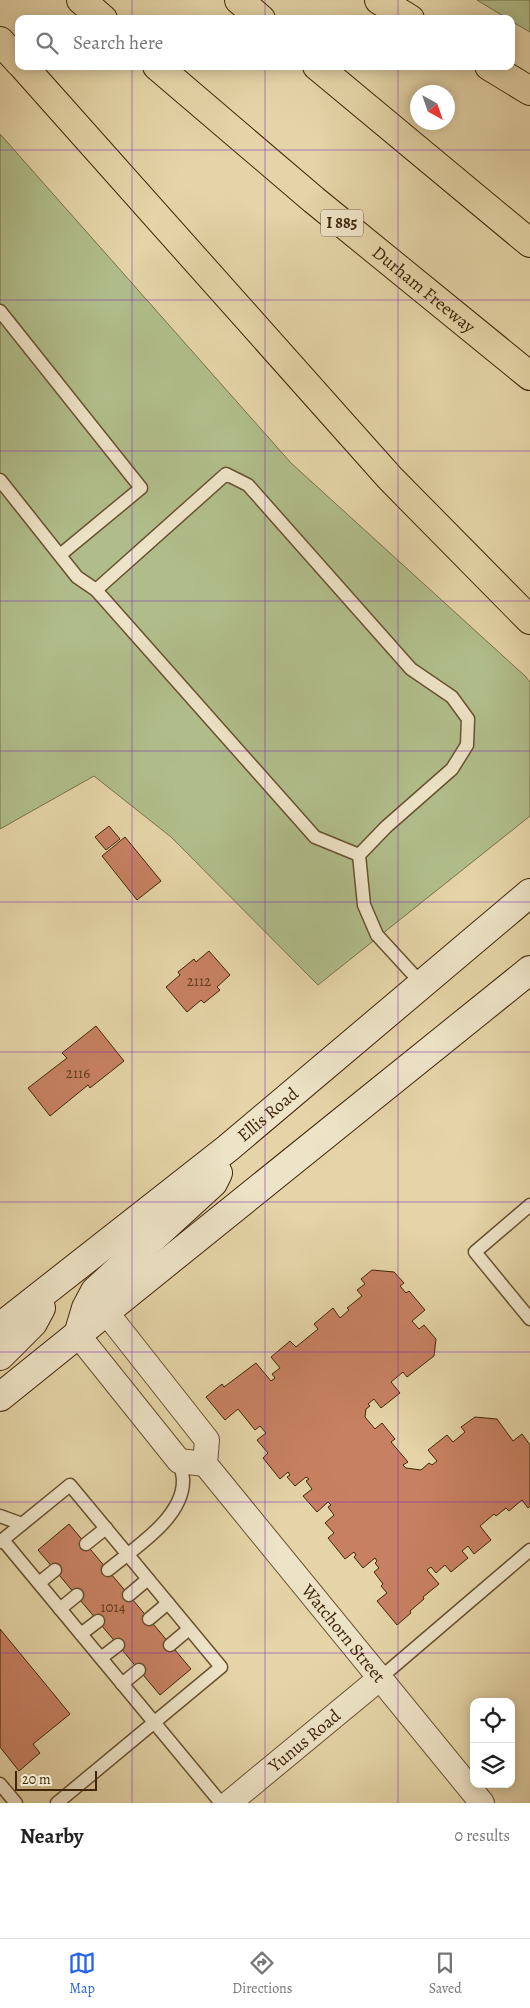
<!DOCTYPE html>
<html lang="en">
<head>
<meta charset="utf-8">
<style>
  body { margin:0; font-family:Alegreya,serif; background:#f2f2f2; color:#222 }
  .controls { position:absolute; right:15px; bottom:15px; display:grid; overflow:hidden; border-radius:10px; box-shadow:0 2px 12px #0003 }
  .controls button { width:45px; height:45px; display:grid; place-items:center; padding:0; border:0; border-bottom:1px solid #e0e0e0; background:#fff; color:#222; font:25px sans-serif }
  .compass { position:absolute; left:410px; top:85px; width:45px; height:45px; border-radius:50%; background:#fff; box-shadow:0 2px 12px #0003; rotate:140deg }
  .scale { position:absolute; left:15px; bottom:12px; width:82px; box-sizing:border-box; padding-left:5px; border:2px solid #402509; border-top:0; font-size:14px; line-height:18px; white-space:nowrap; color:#402509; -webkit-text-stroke:4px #ede3c6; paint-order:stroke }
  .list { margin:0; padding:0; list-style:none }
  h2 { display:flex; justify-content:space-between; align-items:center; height:65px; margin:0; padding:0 20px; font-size:21px }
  h2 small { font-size:16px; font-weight:400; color:#767676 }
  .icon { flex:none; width:28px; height:28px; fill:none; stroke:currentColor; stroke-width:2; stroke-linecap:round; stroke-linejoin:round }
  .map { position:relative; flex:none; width:530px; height:1803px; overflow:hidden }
  .search { position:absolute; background:#fff; box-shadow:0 2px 12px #0003; left:15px; right:15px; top:15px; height:55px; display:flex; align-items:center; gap:12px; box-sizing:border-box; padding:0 18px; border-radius:10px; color:#767676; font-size:19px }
  .sheet { height:135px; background:#fff }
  nav { display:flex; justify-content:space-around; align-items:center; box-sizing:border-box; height:70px; border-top:1px solid #e0e0e0; background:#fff; font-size:14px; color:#767676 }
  nav a { display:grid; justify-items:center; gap:2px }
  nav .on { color:#2563eb }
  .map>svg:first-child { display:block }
  .green { fill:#b0bd8a; stroke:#78714a }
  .building { fill:#c78162; stroke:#402509 }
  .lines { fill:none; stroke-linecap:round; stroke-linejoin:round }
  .service-casing { stroke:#695130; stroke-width:15 }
  .minor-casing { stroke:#695130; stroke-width:26 }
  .secondary-casing { stroke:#402509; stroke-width:30 }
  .motorway-casing { stroke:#402509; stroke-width:30 }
  .service { stroke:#ede3c6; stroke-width:12 }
  .minor { stroke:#ede3c6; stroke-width:24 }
  .secondary { stroke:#ede3c6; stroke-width:28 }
  .motorway { stroke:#e4d4a7; stroke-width:28 }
  .grid { fill:none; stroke:#7b2cbf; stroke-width:1; stroke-opacity:0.55 }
  .labels { text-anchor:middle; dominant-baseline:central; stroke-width:4; stroke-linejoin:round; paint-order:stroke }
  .number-label { font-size:15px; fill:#623c1f }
  .shield { fill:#ede3c6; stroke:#745e42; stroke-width:1 }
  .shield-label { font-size:16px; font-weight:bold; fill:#402509 }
  .street-label { font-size:18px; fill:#402509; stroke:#ede3c6 }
</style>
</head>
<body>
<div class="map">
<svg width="530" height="1803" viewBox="0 0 530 1803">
  <rect width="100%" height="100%" fill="#e4d4a7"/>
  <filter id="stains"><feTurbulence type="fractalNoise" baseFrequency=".004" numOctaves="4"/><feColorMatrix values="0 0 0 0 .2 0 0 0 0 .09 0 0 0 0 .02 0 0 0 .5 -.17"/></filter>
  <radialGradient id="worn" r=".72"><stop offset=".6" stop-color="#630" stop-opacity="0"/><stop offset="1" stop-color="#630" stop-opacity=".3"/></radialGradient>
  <!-- green -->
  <g class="green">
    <polygon points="477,0 530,0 530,32 511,21 511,19 508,19"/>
    <polygon points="0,134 291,463 525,676 530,682 530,816 318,985 171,837 94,776 0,829"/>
  </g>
  <!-- building -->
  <g class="building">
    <polygon points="109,826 120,839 106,850 95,837"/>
    <polygon points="125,837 161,881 137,900 102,856"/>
    <polygon points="209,951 230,975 217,987 220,990 204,1003 201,1000 187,1012 166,987 180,975 178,972 194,959 196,962"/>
    <polygon points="96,1026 124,1061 90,1088 88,1085 50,1116 28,1088 67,1058 62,1053"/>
    <polygon points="372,1270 394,1272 404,1283 400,1286 406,1293 409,1291 425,1310 412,1321 419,1329 424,1325 436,1339 434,1356 407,1377 403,1372 391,1382 400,1393 381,1408 374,1399 368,1404 370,1406 366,1409 365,1417 375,1429 382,1423 395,1439 391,1442 408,1462 403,1465 406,1468 421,1470 429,1463 432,1465 437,1461 428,1450 447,1435 453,1442 465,1432 461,1427 475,1417 497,1419 513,1441 522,1434 530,1445 530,1506 528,1508 522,1500 509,1511 506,1508 496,1516 494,1514 480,1526 491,1540 474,1554 468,1546 462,1551 468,1558 451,1572 445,1565 436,1573 431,1567 427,1570 439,1584 423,1597 424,1599 410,1611 411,1613 397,1625 377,1601 387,1593 381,1586 383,1584 374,1572 379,1568 375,1563 377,1561 375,1558 363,1568 354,1557 356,1555 354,1552 345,1559 328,1538 334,1533 325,1523 334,1515 328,1507 331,1505 328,1502 317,1512 303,1496 312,1489 306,1481 309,1479 306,1477 295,1486 287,1477 290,1475 288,1472 280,1479 263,1458 268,1453 257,1440 266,1433 260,1426 255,1430 238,1409 225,1420 206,1397 222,1384 224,1387 256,1363 271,1381 275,1378 272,1374 280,1368 271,1357 290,1341 296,1347 318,1329 314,1324 333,1308 340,1318 349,1310 347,1308 362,1296 357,1290 365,1284 361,1279"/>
    <polygon points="69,1524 191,1669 160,1695 38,1550"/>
    <polygon points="0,1629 70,1714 33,1744 40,1753 19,1771 0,1747"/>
  </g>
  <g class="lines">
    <defs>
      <g id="service">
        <polyline points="0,311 141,488 60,555"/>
        <polyline points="0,480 77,577 96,590"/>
        <polyline points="359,855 315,837 96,590 226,474 248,485 411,669 452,697 468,719 467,745 452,769 386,827 359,855 364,905 377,935 422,984"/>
        <polyline points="530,1205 475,1252 530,1319"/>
        <polyline points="0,1516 22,1524"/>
        <polyline points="3,1540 221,1803"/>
        <polyline points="0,1542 70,1485 221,1667 57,1803"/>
        <polyline points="86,1544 106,1528"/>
        <path d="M108 1570C134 1548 184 1518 183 1480 183 1474 180 1467 179 1461"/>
        <polyline points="39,1583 55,1570"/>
        <polyline points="129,1595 148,1579"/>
        <polyline points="60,1609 77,1595"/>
        <polyline points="149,1619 168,1603"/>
        <polyline points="81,1634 98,1621"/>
        <polyline points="170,1645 189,1629"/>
        <polyline points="101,1658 118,1645"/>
        <polyline points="379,1679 530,1550"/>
        <polyline points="122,1684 139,1670"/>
        <polyline points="0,1784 16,1803"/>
      </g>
      <g id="minor">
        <path id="s1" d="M106 1312 207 1440 205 1464 482 1803"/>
        <polyline points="78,1335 179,1461 205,1464"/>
        <path id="s2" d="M229 1803 379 1679"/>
      </g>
      <g id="secondary">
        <path id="s3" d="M0 1327 228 1148 530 893"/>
        <polyline points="78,1335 86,1308 95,1291 213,1183 218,1173"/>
        <polyline points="0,1356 33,1323 41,1308"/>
        <polyline points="0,1397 530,970"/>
      </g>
      <g id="motorway">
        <polyline points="81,0 103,19"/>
        <polyline points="239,0 261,19"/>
        <polyline points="379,0 410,19"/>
        <polyline points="0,41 19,62"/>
        <polyline points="23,66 390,478 530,620"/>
        <path id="s4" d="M157 66 314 200 530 376"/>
        <polyline points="317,66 530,243"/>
        <polyline points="489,66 530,91"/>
      </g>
    </defs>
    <!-- service casing -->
    <use href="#service" class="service-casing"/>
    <!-- minor casing -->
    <use href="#minor" class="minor-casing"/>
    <!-- secondary casing -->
    <use href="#secondary" class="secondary-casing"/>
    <!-- motorway casing -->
    <use href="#motorway" class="motorway-casing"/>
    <!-- service -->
    <use href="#service" class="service"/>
    <!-- minor -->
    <use href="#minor" class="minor"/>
    <!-- secondary -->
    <use href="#secondary" class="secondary"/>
    <!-- motorway -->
    <use href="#motorway" class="motorway"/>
  </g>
  <!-- grid -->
  <path class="grid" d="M132 0V19M265 0V19M398 0V19M132 66V1803M265 66V1803M398 66V1803M0 150H530M0 300H530M0 451H530M0 601H530M0 751H530M0 902H530M0 1052H530M0 1202H530M0 1352H530M0 1502H530M0 1653H530"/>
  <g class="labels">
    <!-- number labels -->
    <g class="number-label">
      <text x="199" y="981">2112</text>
      <text x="78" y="1073">2116</text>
      <text x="113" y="1607">1014</text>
    </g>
    <!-- shield labels -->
    <rect class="shield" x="321" y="209.5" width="42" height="27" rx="4"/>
    <g class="shield-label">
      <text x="342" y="223">I 885</text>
    </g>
    <!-- street labels -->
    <g class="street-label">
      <text stroke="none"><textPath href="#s4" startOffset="348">Durham Freeway</textPath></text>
      <text stroke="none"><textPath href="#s3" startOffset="342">Ellis Road</textPath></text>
      <text stroke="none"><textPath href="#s1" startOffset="406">Watchorn Street</textPath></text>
      <text stroke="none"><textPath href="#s2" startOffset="98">Yunus Road</textPath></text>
    </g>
  </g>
  <rect width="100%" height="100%" filter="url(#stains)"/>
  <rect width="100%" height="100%" fill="url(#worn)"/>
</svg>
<div class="controls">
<button><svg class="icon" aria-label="locate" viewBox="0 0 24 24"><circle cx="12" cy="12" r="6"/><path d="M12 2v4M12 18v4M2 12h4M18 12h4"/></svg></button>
<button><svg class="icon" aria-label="layers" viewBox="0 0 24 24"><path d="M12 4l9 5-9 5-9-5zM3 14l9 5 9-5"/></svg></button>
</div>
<svg class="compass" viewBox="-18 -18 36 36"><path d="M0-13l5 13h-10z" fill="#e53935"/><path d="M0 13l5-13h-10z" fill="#767676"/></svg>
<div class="scale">20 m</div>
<div class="search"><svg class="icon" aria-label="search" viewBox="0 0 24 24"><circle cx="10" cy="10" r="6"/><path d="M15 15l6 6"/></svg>Search here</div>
</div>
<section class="sheet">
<h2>Nearby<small>0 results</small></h2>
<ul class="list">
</ul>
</section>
<nav>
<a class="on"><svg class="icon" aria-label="map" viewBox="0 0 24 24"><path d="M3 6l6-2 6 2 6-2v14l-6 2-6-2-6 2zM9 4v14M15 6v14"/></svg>Map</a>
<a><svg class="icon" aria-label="directions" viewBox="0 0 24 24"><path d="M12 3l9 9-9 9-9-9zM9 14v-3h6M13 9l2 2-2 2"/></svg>Directions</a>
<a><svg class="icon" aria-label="saved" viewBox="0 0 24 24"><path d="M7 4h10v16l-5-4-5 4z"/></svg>Saved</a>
</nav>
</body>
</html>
